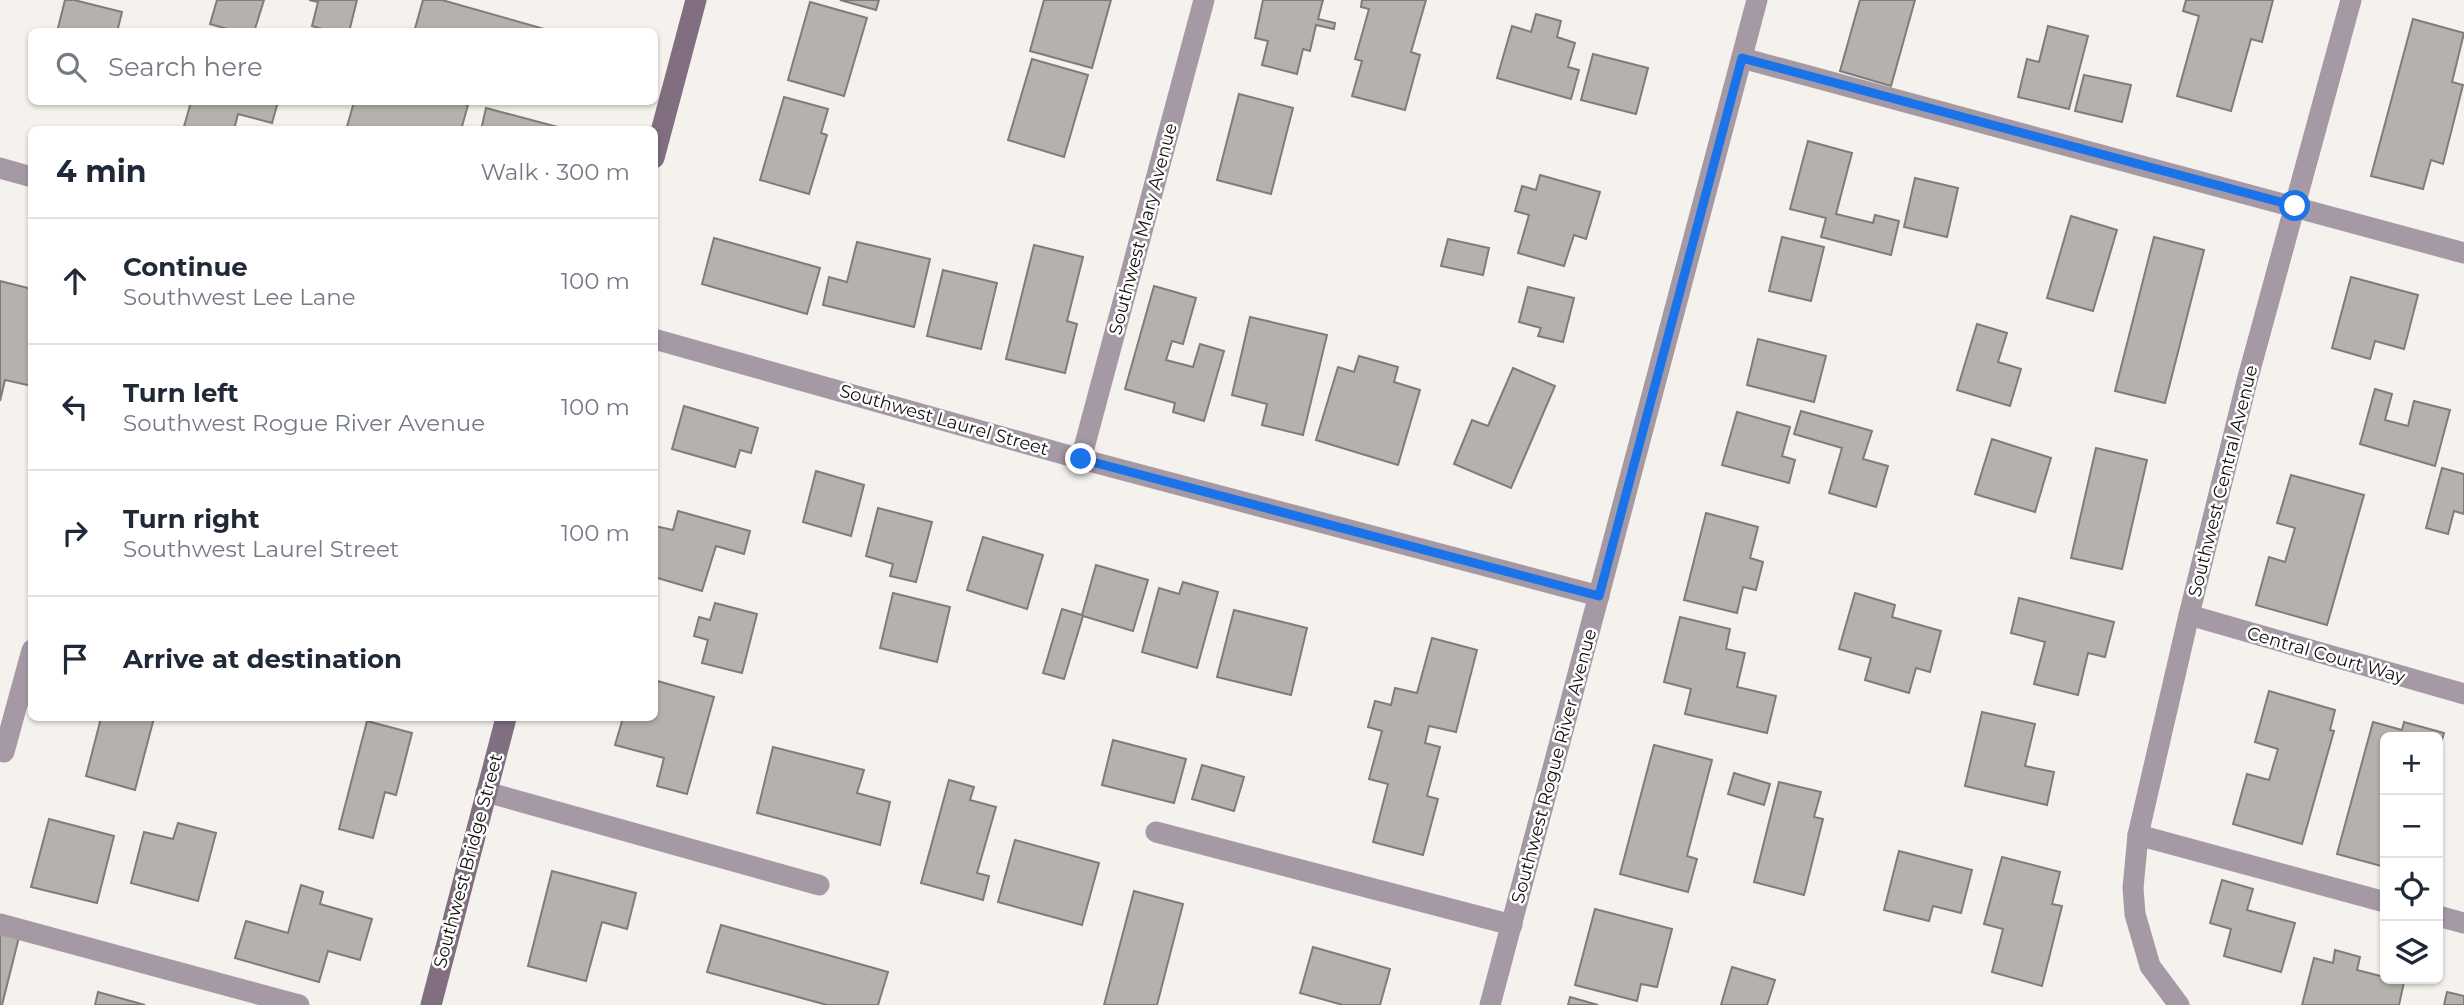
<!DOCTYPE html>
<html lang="en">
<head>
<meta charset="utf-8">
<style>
  body { margin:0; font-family:Montserrat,sans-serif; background:#f2f2f3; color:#1f2937 }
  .controls { position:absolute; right:21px; bottom:21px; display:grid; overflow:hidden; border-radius:10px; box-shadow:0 2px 5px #0004 }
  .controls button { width:63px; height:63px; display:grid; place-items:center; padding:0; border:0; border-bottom:2px solid #e0e1e3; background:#fff; color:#1f2937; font:35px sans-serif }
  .stop { position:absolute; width:21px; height:21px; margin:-16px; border:5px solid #1a73e8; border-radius:50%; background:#fff }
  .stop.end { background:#1a73e8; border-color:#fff; box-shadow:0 2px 7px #0008 }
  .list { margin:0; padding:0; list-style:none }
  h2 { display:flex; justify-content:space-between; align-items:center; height:91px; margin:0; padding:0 28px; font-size:30px }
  h2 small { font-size:23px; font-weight:400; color:#747a83 }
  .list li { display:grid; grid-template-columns:46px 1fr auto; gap:21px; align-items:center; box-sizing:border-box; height:126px; padding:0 28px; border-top:2px solid #e0e1e3 }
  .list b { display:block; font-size:26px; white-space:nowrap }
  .list p { margin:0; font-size:23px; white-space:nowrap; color:#747a83 }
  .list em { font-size:23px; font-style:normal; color:#747a83 }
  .icon { flex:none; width:38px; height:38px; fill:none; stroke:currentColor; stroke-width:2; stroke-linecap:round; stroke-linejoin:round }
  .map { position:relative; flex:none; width:2464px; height:1005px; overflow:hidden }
  .search { position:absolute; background:#fff; box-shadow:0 2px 5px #0004; left:28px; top:28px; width:630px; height:77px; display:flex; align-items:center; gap:18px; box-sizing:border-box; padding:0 24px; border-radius:10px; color:#747a83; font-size:26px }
  .panel { position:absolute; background:#fff; box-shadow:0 2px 5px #0004; left:28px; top:126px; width:630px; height:595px; border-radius:10px }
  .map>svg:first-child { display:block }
  .building { fill:#b5b1ac; stroke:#807c77; stroke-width:2 }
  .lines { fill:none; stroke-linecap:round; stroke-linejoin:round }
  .lane { stroke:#a699a6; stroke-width:21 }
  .street { stroke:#a699a6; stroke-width:21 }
  .secondary { stroke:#816f81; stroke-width:21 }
  .route { stroke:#1a73e8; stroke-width:9 }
  .labels { text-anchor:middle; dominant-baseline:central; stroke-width:5; stroke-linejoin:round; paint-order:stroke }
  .street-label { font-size:18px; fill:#100f0d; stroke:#fff }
</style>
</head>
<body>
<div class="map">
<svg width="2464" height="1005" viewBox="0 0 2464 1005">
  <rect width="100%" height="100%" fill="#f5f1ec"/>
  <!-- building -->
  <g class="building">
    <polygon points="65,0 74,0 122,12 117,32 57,32"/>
    <polygon points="217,0 264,0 254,32 238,32 210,24"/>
    <polygon points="309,0 357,0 349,32 333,32 312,26 318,2"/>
    <polygon points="423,0 442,0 555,32 414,32"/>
    <polygon points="840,0 879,0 876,10"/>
    <polygon points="1044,0 1111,0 1092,68 1030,51"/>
    <polygon points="1263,0 1323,0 1318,19 1335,23 1334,29 1316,25 1310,51 1303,49 1297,74 1262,65 1268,41 1255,38"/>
    <polygon points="1362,0 1426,0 1411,52 1420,55 1405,110 1352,96 1362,61 1355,59 1369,9 1361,7"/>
    <polygon points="1860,0 1915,0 1891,86 1840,71"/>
    <polygon points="2186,0 2273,0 2262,42 2251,39 2231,111 2177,96 2199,16 2183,11"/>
    <polygon points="810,2 867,18 844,96 788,80"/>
    <polygon points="1536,14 1561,21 1557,37 1575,43 1568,67 1579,70 1571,99 1497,78 1512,26 1531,32"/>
    <polygon points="2413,19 2464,33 2452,82 2463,85 2443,164 2431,160 2423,189 2371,176"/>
    <polygon points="2048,26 2088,36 2069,109 2018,97 2027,59 2039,62"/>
    <polygon points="1593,54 1648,68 1636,114 1581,100"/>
    <polygon points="1032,59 1088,75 1064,157 1008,140"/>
    <polygon points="2084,75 2131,85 2122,122 2075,111"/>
    <polygon points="1239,94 1293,108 1271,194 1217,180"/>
    <polygon points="784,97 828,109 821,133 827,135 809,194 760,180"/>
    <polygon points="191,102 278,102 272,123 238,114 234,130 183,130"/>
    <polygon points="354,102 455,102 468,105 461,130 346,130"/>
    <polygon points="486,108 569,130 481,130"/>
    <polygon points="1808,141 1852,153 1836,214 1873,223 1875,215 1899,221 1891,255 1821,237 1826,218 1790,209"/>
    <polygon points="1540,175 1600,192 1586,239 1574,235 1564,266 1518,253 1529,215 1515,211 1522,186 1536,190"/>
    <polygon points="1915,178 1958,188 1947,237 1904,227"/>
    <polygon points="2071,216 2117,230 2093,311 2047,298"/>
    <polygon points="1782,237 1824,247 1811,301 1769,291"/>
    <polygon points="2154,237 2204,250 2165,403 2115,391"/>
    <polygon points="714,238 820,268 807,314 702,284"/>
    <polygon points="1448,239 1489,248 1483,275 1441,266"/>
    <polygon points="857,242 930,259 914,327 823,305 829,277 847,282"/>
    <polygon points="1034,245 1083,257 1067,321 1077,324 1065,373 1006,359"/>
    <polygon points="943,270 997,283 981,349 927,336"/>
    <polygon points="2351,277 2418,295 2404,349 2375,341 2370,359 2332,348"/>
    <polygon points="0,281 32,289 32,386 5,380 0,401"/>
    <polygon points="1154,286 1196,298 1183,344 1172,341 1166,360 1193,367 1200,344 1224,351 1204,421 1173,412 1175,403 1125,389"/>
    <polygon points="1528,287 1574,298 1563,342 1538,336 1541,328 1519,322"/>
    <polygon points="1250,317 1327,335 1303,435 1262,425 1267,404 1232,395"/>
    <polygon points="1977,324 2007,333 1998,362 2021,369 2010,406 1957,390"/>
    <polygon points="1758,339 1826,356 1814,402 1747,385"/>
    <polygon points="1359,356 1398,367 1394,382 1420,390 1398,465 1316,440 1338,367 1354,372"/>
    <polygon points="1513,368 1555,386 1511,488 1454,464 1472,420 1488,426"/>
    <polygon points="2375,389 2392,394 2385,420 2408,426 2414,401 2450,410 2435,466 2360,444"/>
    <polygon points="684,406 758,428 751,453 740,450 735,467 672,449"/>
    <polygon points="1801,411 1872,431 1863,459 1888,466 1876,507 1829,493 1842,448 1794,434"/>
    <polygon points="1737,412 1790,427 1782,456 1795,460 1789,483 1722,465"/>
    <polygon points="1992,439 2051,458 2035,512 1975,494"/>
    <polygon points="2096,448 2147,460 2122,569 2071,558"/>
    <polygon points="2442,468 2464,474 2464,514 2454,511 2448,534 2426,528"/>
    <polygon points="816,471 864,485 851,536 803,522"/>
    <polygon points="2291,475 2364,495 2327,625 2256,605 2269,557 2285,562 2295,528 2277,523"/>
    <polygon points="878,508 932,522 916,582 890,576 893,564 866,556"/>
    <polygon points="678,511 750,531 744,554 716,546 702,591 654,577 655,526 673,530"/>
    <polygon points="1706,513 1758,527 1750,558 1763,562 1756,590 1743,587 1737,613 1684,600"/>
    <polygon points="983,537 1043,555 1027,609 967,590"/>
    <polygon points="1096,565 1148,580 1133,631 1083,616 1064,679 1043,673 1062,609 1082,615"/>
    <polygon points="1183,582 1218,592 1197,668 1142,652 1159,588 1179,594"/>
    <polygon points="893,593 950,607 937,662 880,648"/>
    <polygon points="1855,593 1895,605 1892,617 1941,631 1930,672 1916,668 1909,693 1865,680 1871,658 1839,649"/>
    <polygon points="2019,598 2114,622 2105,657 2088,653 2078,695 2034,684 2045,642 2011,633"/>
    <polygon points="715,603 757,614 742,673 702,663 708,640 694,636 699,617 710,620"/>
    <polygon points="1234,610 1307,628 1291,695 1217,677"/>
    <polygon points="1680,617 1730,629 1726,649 1745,653 1737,687 1776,696 1767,733 1685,714 1691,689 1664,682"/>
    <polygon points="1432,638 1477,650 1456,732 1429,726 1425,743 1440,747 1427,796 1438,799 1423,855 1373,842 1388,784 1369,779 1382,731 1368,727 1375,701 1391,705 1395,688 1417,693"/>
    <polygon points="654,680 714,697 687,794 657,786 664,758 615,745 623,718 654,718"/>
    <polygon points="2269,691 2335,710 2330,730 2334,731 2302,844 2233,824 2247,774 2269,780 2278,749 2255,742"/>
    <polygon points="1982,712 2035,724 2025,766 2054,772 2047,805 1965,786"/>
    <polygon points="101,718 154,718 135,790 86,776"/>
    <polygon points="367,721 412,733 396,795 385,792 373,838 339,829"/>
    <polygon points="2373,722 2402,730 2404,722 2444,733 2438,754 2438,737 2385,737 2385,867 2337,854"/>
    <polygon points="1113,740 1186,759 1174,803 1102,785"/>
    <polygon points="1654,745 1712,760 1687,856 1697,859 1688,892 1620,874"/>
    <polygon points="773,747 864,770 857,793 890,802 880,845 757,813"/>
    <polygon points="1202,765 1244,777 1234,811 1192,799"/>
    <polygon points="1734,773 1770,784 1764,805 1728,794"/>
    <polygon points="949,780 974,787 970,800 996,807 977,873 989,876 983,900 921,883"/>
    <polygon points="1779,782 1821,792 1814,817 1823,819 1804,895 1754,882"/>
    <polygon points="49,819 114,836 97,903 31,887"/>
    <polygon points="178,823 216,833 198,901 131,883 144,832 173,839"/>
    <polygon points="1015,840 1099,863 1082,925 998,902"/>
    <polygon points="1899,851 1972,870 1961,913 1933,906 1929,921 1884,910"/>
    <polygon points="2002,857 2060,872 2052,904 2062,906 2042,986 1992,972 2003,929 1984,924"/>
    <polygon points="552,871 636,893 627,929 602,922 586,981 528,966"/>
    <polygon points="2222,880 2253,889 2247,910 2295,923 2281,972 2224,956 2231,929 2210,923"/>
    <polygon points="301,885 323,892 320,904 372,919 360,960 328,951 319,982 235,958 246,921 288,933"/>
    <polygon points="1134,891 1183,904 1157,1005 1104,1005"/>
    <polygon points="1595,909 1672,929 1657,987 1641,984 1637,1001 1575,985"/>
    <polygon points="721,925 888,972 878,1005 827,1005 707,972"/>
    <polygon points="0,928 20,933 2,1005 0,1005"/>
    <polygon points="1313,947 1390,969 1380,1005 1343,1005 1300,993"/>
    <polygon points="2335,950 2360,957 2357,970 2404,982 2399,1005 2302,1005 2314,958 2333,963"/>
    <polygon points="1732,967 1775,980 1767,1005 1721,1005"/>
    <polygon points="98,992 145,1005 95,1005"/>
    <polygon points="2447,992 2464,996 2464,1005 2444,1005"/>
    <polygon points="1570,997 1598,1005 1568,1005"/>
  </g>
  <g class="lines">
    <!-- lane -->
    <g class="lane">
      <polyline points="2189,615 2464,694"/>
      <polyline points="0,924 299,1005"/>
    </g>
    <!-- street -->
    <g class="street">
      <polyline points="1742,58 2464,253"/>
      <polyline points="0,168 32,177"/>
      <polyline points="654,339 1081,459 1599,596"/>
      <polyline points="1081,459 1204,0"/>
      <polyline points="4,752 32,650"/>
      <polyline points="486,792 819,885"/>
      <polyline points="1156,832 1512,925"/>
      <polyline points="2138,835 2385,902"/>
      <polyline points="2438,916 2464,923"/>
      <polyline points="1490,1005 1757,0"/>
      <polyline points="2179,1005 2150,966 2135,914 2133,888 2138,835 2189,615 2247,381 2351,0"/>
    </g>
    <!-- secondary -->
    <g class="secondary">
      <polyline points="654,158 696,0"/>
      <polyline points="431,1005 506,718"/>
    </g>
  </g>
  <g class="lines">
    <!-- route -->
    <polyline class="route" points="1081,459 1599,596 1742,58 2295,206"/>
  </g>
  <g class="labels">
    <!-- street labels -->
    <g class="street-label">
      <text transform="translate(1143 229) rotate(-75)">Southwest Mary Avenue</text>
      <text transform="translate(944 420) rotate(16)">Southwest Laurel Street</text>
      <text transform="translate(2223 481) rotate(-76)">Southwest Central Avenue</text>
      <text transform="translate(2326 655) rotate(16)">Central Court Way</text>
      <text transform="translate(1554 766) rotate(-75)">Southwest Rogue River Avenue</text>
      <text transform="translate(468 861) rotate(-75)">Southwest Bridge Street</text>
    </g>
  </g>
</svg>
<div class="controls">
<button>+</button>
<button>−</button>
<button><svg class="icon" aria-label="locate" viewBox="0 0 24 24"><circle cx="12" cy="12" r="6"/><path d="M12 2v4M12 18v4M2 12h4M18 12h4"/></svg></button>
<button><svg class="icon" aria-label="layers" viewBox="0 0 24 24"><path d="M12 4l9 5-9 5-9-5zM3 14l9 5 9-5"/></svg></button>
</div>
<div class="stop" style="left:2295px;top:206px"></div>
<div class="stop end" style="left:1081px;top:459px"></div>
<div class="search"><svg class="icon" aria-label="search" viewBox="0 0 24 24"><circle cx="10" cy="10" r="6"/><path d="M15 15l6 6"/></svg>Search here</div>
<section class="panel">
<h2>4 min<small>Walk · 300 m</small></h2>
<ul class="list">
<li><svg class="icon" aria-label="ahead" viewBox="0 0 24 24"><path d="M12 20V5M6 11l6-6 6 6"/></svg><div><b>Continue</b><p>Southwest Lee Lane</p></div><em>100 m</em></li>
<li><svg class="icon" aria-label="left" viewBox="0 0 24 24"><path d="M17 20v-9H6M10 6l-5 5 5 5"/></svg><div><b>Turn left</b><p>Southwest Rogue River Avenue</p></div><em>100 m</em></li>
<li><svg class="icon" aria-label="right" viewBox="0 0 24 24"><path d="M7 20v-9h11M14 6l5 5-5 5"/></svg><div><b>Turn right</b><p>Southwest Laurel Street</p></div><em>100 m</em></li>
<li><svg class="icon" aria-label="arrive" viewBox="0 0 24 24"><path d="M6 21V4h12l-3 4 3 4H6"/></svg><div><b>Arrive at destination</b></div></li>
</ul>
</section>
</div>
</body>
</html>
